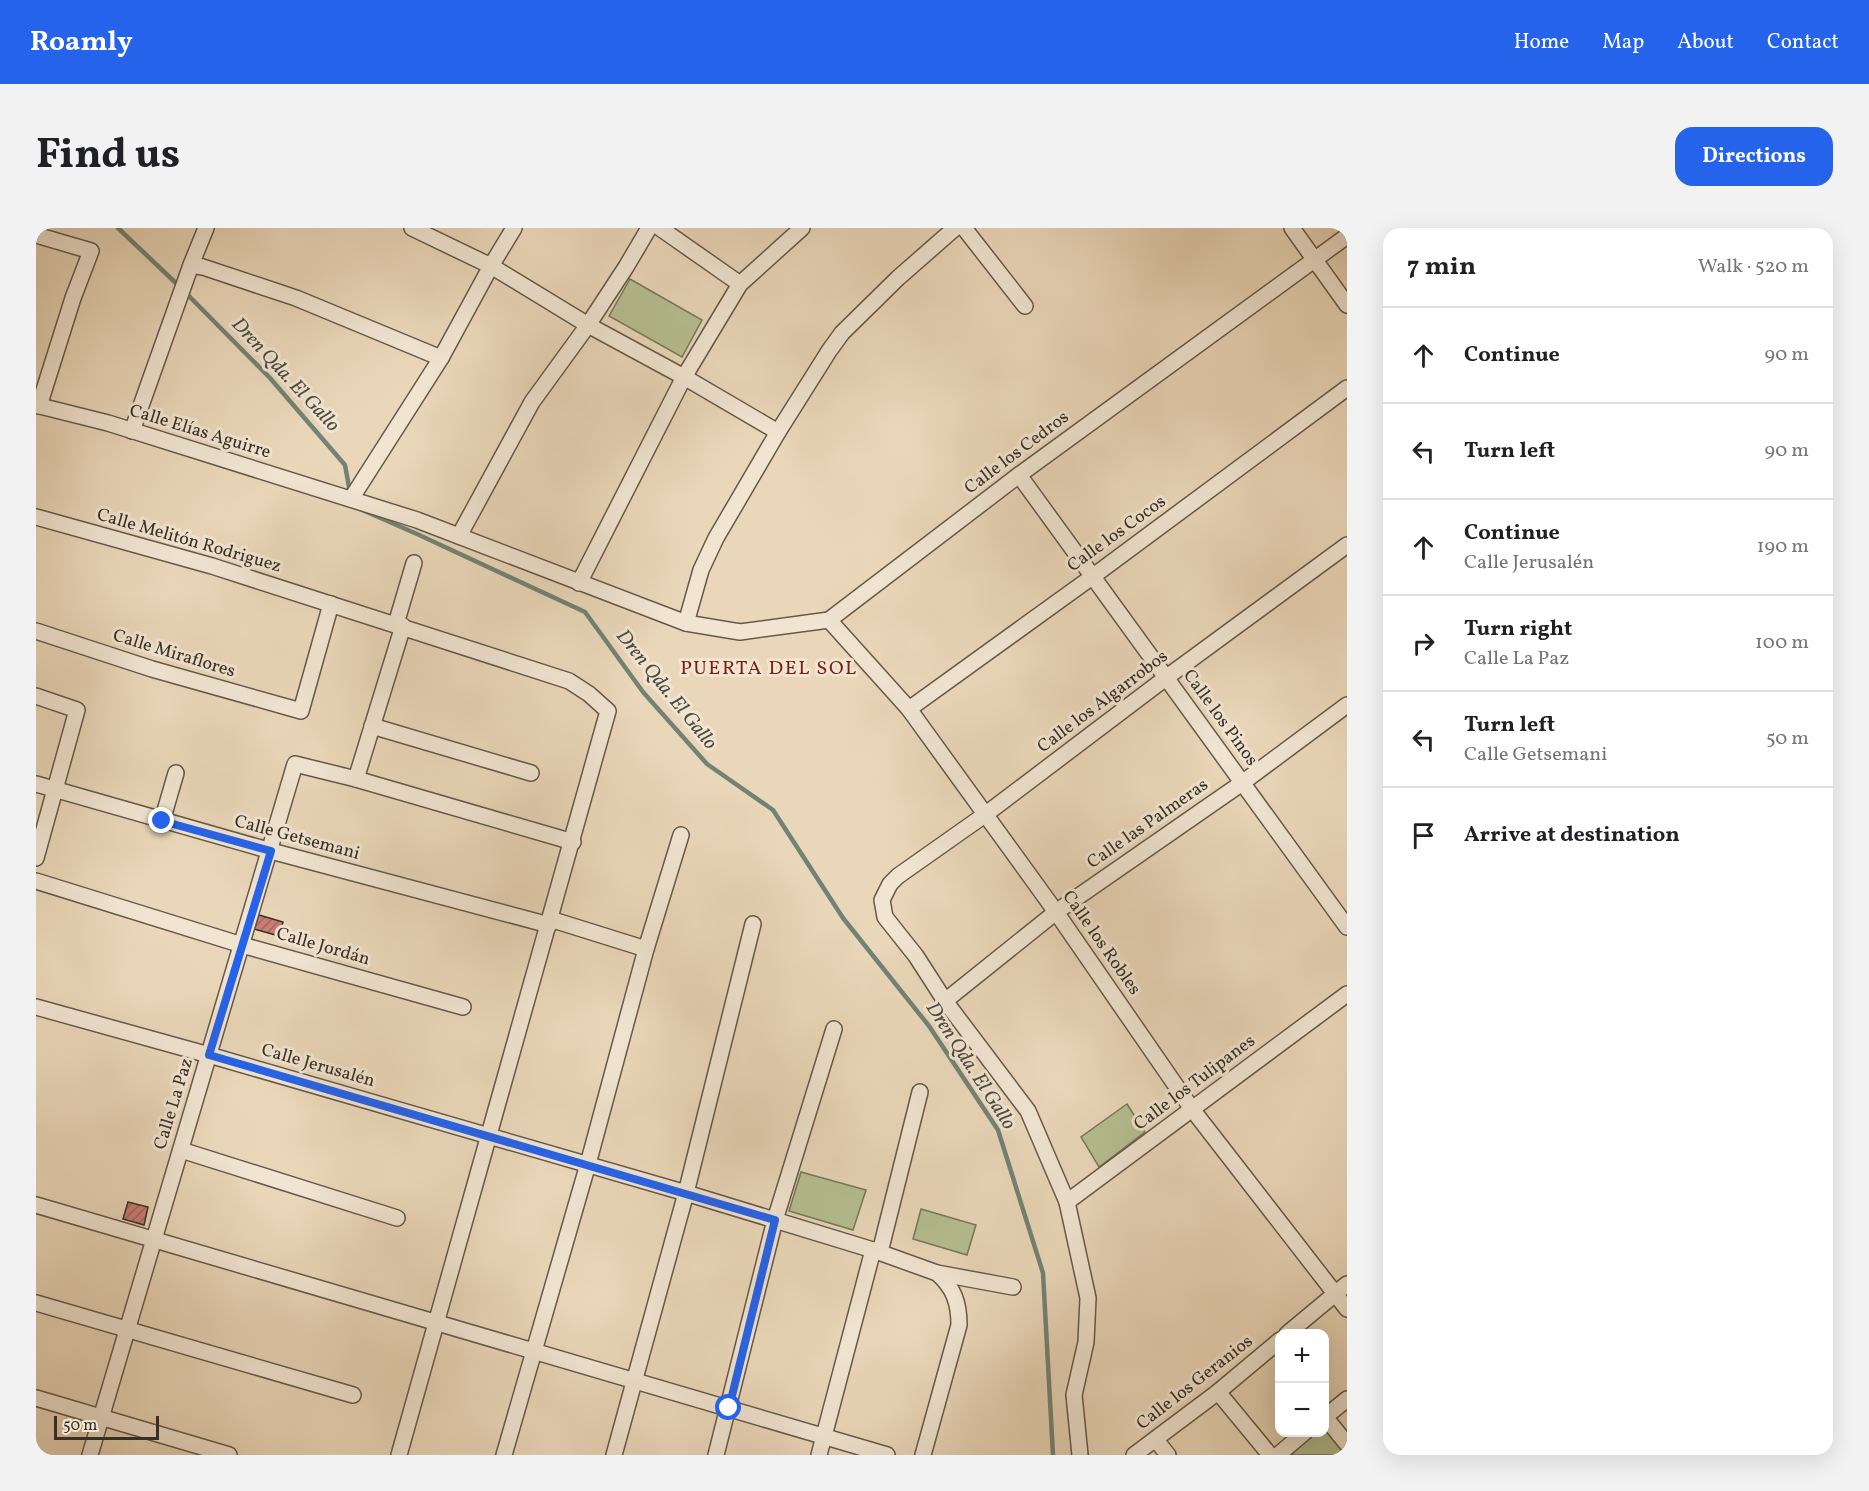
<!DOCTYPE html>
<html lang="en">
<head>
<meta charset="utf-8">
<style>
  body { margin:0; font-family:Vollkorn,serif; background:#f2f2f2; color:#202124 }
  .controls { position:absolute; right:18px; bottom:18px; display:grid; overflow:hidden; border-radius:12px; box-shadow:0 6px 24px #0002 }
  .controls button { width:54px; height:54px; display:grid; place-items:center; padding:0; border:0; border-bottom:2px solid #e0e0e0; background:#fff; color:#202124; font:30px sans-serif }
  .scale { position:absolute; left:18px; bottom:15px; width:105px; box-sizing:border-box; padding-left:6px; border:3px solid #383026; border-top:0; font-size:16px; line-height:21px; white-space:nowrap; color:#383026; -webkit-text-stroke:4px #f1e5d2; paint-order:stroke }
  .stop { position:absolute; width:18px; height:18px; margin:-14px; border:4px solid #2563eb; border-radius:50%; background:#fff }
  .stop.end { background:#2563eb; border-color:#fff; box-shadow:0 2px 6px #0008 }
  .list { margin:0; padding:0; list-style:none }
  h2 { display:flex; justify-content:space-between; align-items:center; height:78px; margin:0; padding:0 24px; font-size:26px }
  h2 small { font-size:20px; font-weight:400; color:#757577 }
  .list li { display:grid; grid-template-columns:39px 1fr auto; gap:18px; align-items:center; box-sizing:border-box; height:96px; padding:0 24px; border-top:2px solid #e0e0e0 }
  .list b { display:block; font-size:22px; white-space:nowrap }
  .list p { margin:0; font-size:20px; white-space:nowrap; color:#757577 }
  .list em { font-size:20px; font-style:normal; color:#757577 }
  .icon { flex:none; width:33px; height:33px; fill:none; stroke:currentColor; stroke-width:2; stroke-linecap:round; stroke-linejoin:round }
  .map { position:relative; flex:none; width:1311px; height:1227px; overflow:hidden; border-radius:18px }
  header { display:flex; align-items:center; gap:36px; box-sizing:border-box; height:84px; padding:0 30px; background:#2563eb; color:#fff }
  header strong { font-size:28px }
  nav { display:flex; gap:33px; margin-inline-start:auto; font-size:21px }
  .intro { display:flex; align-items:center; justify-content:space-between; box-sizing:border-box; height:144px; padding:0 36px }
  h1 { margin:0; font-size:42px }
  .button { padding:15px 27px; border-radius:18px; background:#2563eb; color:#fff; font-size:21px; font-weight:700 }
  main { display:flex; gap:36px; padding:0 36px }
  aside { flex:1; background:#fff; border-radius:18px; box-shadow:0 6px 24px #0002 }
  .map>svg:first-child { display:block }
  .green { fill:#b5bf91; stroke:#76785c; stroke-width:1.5 }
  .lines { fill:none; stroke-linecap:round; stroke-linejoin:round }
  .stream { stroke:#728376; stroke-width:4.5 }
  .building { fill:url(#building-hatch); stroke:#383026; stroke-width:1.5 }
  .street-casing { stroke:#645a4b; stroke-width:18 }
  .street { stroke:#f1e5d2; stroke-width:15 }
  .route { stroke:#2563eb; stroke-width:8 }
  .labels { text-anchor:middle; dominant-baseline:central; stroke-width:6; stroke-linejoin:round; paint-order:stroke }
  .street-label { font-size:18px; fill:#383026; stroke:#f1e5d2 }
  .water-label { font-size:20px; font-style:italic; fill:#4b4c41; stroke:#f1e5d2 }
  .neighbourhood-label { font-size:20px; letter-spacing:1.5px; fill:#7a1f14; stroke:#f1e5d2 }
</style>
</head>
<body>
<header>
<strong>Roamly</strong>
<nav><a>Home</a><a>Map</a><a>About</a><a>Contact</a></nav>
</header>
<div class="intro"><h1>Find us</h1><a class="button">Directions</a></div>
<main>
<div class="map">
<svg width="1311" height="1227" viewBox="0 0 1311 1227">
  <defs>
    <pattern id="building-hatch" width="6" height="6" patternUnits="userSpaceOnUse" patternTransform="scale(1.5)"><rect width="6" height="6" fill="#cb7c74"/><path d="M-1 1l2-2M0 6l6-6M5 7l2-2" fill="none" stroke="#a6665f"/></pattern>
  </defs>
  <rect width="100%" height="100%" fill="#ead7b9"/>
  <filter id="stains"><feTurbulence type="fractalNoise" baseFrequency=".00333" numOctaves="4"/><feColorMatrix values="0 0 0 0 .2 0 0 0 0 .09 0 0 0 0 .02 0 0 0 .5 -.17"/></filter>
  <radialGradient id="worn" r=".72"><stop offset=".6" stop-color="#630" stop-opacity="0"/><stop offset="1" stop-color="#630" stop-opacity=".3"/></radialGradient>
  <!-- green -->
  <g class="green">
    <polygon points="594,51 666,92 646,129 573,88"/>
    <polygon points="1091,876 1109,904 1063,939 1045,909"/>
    <polygon points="765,944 830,962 817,1002 753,983"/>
    <polygon points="885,981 940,997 931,1027 877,1011"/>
    <polygon points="1289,1197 1311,1224 1311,1227 1248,1227 1275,1205 1288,1204"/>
  </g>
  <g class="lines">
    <!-- stream -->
    <g class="stream">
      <polyline points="82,0 143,58"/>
      <polyline points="149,64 234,150 309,237 313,259 312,265"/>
      <polyline points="324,281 381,306 549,384 607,464 671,536 737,582 807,690 893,798 962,902 1007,1045 1017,1227"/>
    </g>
  </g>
  <!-- building -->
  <g class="building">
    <polygon points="223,687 247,694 243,708 218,701"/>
    <polygon points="92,974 112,979 108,997 87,991"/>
  </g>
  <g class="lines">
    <defs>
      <g id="street">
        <polyline points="376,0 455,38 552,97 648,149 742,204"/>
        <polyline points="624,0 704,56"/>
        <polyline points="928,0 989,78"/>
        <polyline points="1256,0 1311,77"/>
        <polyline points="0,7 55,23 37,70 3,178"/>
        <polyline points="155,37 167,39 260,70 405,130"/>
        <polyline points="0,177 72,195 381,292 650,395 704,404 793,392 983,247 1311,8"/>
        <polyline points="96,203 155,37 170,0"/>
        <polyline points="983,247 1311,699"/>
        <polyline points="315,271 405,130 455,38 478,0"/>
        <polyline points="0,289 176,338 533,453 553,466 572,483 363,1227"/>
        <polyline points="423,308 496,174 552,97 590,39 613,0"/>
        <polyline points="543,355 648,149 704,56 766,0"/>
        <polyline points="793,392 873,481 1020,684 1156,881 1311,1081"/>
        <polyline points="650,395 665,342 680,310 742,204 793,123 806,105 862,50 919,0"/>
        <polyline points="360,396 378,335"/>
        <polyline points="0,403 116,441 265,483 295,376"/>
        <polyline points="0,468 41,482 0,630"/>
        <polyline points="873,481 1056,349 1311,160"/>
        <polyline points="336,498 495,545"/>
        <polyline points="320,551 367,398"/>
        <polyline points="0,556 235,623 513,697"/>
        <polyline points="126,593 140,545"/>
        <polyline points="0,653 206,717 427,779"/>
        <polyline points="514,691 610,721"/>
        <polyline points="909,773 1020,684 1206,555 1311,477"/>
        <polyline points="0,779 173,827 650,965 837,1022 901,1045 977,1059"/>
        <polyline points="145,922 361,990"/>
        <polyline points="1031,974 1311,766"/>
        <polyline points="0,977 851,1227"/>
        <polyline points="844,1024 884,864"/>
        <polyline points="0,1075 317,1167"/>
        <polyline points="1251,1106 1311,1056"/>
        <polyline points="1182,1164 1234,1227"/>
        <polyline points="0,1170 193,1227"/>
        <polyline points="1311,1171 1289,1189 1311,1216"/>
        <polyline points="1120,1212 1132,1227"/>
        <polyline points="54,1227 259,536 320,551 537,614"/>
        <polyline points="468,1227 552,936 610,721 645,607"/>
        <polyline points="578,1227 650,965 717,696"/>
        <polyline points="680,1227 739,992 798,801"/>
        <polyline points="783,1227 837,1022"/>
        <path d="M887 1227 923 1097C923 1075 918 1060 901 1045"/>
        <polyline points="1044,1227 1038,1167 1050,1114 1052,1070 1031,974 992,883 909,773 880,728 849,689 846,672 854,656 862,648 950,586 1131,449 1311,317"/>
        <polyline points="1098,1227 1182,1164 1244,1112"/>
        <polyline points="1242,1227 1269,1204"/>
      </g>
    </defs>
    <!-- street casing -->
    <use href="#street" class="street-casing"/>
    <!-- street -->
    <use href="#street" class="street"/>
  </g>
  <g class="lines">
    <!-- route -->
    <polyline class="route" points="126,593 235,623 173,827 739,992 693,1180"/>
  </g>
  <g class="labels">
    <!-- street labels -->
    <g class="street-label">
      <text transform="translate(164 204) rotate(17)">Calle Elías Aguirre</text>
      <text transform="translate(981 225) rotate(-37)">Calle los Cedros</text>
      <text transform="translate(1081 306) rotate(-36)">Calle los Cocos</text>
      <text transform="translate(153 313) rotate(16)">Calle Melitón Rodriguez</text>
      <text transform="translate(138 426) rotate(17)">Calle Miraflores</text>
      <text transform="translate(1067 474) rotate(-37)">Calle los Algarrobos</text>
      <text transform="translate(1184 490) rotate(54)">Calle los Pinos</text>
      <text transform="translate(1112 596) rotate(-35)">Calle las Palmeras</text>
      <text transform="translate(261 610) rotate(15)">Calle Getsemani</text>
      <text transform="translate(1065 715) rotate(55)">Calle los Robles</text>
      <text transform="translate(287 719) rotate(16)">Calle Jordán</text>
      <text transform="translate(282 838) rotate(16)">Calle Jerusalén</text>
      <text transform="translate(1159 855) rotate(-37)">Calle los Tulipanes</text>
      <text transform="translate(138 876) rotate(-73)">Calle La Paz</text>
      <text transform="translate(1159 1155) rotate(-38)">Calle los Geranios</text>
    </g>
    <!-- water labels -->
    <g class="water-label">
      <text transform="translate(249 147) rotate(47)">Dren Qda. El Gallo</text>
      <text transform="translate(630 462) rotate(51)">Dren Qda. El Gallo</text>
      <text transform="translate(934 838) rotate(57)">Dren Qda. El Gallo</text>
    </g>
    <!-- neighbourhood labels -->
    <g class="neighbourhood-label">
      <text x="733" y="441">PUERTA DEL SOL</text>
    </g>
  </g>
  <rect width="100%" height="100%" filter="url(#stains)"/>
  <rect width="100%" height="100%" fill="url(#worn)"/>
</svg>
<div class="controls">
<button>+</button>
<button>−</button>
</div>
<div class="scale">50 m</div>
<div class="stop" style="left:693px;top:1180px"></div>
<div class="stop end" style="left:126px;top:593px"></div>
</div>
<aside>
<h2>7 min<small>Walk · 520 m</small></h2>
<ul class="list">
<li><svg class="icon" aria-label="ahead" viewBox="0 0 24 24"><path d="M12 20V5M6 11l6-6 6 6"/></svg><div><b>Continue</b></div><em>90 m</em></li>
<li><svg class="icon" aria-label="left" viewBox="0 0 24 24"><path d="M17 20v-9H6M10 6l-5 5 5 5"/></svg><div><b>Turn left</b></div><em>90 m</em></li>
<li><svg class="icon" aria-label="ahead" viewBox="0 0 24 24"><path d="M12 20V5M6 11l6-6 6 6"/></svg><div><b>Continue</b><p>Calle Jerusalén</p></div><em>190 m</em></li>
<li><svg class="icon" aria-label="right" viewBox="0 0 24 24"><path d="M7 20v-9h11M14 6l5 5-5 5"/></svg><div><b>Turn right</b><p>Calle La Paz</p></div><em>100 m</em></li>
<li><svg class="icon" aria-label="left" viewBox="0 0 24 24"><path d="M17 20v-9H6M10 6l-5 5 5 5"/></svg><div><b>Turn left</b><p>Calle Getsemani</p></div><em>50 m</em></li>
<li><svg class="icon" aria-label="arrive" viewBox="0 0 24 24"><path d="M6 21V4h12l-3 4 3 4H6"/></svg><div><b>Arrive at destination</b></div></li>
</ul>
</aside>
</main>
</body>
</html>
